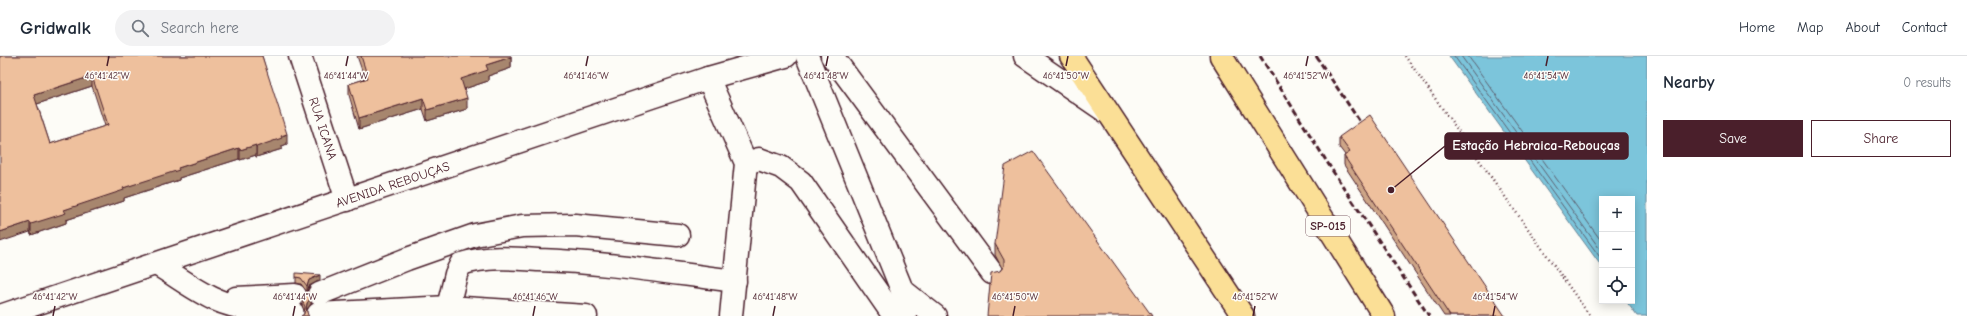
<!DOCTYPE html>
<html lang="en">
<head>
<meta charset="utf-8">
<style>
  body { margin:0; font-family:"Comic Neue",sans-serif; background:#f2f2f3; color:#1f2937 }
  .controls { position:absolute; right:12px; bottom:12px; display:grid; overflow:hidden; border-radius:0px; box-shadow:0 2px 10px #0003 }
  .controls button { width:36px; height:36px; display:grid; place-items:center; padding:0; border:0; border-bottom:1px solid #e0e1e3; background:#fff; color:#1f2937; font:20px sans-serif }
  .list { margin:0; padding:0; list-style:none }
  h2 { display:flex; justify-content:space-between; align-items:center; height:52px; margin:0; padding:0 16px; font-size:17px }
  h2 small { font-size:13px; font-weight:400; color:#747a83 }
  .actions { display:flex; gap:8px; padding:12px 16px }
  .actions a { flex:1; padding:9px 0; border:1px solid #4a1f2b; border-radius:0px; text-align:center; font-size:14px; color:#4a1f2b }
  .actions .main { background:#4a1f2b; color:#fff }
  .icon { flex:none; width:22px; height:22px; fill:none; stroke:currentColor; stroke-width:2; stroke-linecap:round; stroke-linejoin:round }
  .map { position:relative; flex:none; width:1647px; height:260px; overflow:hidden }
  header { display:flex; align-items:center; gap:24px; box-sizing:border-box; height:56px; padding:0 20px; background:#fff; border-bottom:1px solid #e0e1e3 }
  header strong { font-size:19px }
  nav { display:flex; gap:22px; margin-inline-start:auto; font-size:14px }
  .search { width:280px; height:36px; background:#f2f2f3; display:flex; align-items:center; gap:10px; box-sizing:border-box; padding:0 14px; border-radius:22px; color:#747a83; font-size:15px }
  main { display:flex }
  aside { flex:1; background:#fff }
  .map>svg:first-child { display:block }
  .water { fill:#7bc5db; stroke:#678395 }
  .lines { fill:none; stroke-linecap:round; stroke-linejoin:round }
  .shore { stroke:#5e6171; stroke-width:1 }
  .minor-casing { stroke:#4a1f2b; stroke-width:25 }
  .highway-casing { stroke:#4a1f2b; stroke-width:25 }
  .path { stroke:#4a1f2b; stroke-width:2.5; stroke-dasharray:1 3; stroke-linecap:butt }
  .minor { stroke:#fdfcf7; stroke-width:22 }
  .highway { stroke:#fbdf96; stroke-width:22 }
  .rail { stroke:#4a1f2b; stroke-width:3; stroke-dasharray:6 3; stroke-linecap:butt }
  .wall { fill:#cda587; stroke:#4a1f2b; fill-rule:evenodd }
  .shaded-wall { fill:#a7866e; stroke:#4a1f2b }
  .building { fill:#eec09d; stroke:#4a1f2b; fill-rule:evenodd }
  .ticks { fill:none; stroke:#4a1f2b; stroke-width:1.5 }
  .labels { text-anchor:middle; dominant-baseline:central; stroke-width:3; stroke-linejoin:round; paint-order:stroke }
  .shield { fill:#fdfcf7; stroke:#806168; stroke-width:1 }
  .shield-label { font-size:12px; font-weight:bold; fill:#4a1f2b }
  .street-label { font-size:13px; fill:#4a1f2b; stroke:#fdfcf7 }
  .ticks-label { font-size:10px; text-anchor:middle; fill:#4a1f2b; stroke:#fdfcf7; stroke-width:3; stroke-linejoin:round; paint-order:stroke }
  .leader { fill:none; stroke:#4a1f2b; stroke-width:1.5 }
  .callout-dot { fill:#4a1f2b; stroke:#fdfcf7; stroke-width:1.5 }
  .callout { fill:#4a1f2b; stroke:#4a1f2b; stroke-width:1.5 }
  .callout-label { font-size:14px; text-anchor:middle; font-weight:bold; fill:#fff }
</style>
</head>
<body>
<header>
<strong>Gridwalk</strong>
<div class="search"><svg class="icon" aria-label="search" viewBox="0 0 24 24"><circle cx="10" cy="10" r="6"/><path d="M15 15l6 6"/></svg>Search here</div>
<nav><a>Home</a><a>Map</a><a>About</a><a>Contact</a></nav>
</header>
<main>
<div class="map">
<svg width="1647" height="260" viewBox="0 0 1647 260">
  <rect width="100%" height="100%" fill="#fdfcf7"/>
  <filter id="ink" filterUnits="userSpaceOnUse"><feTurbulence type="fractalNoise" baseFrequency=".025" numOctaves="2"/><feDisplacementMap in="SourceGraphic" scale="8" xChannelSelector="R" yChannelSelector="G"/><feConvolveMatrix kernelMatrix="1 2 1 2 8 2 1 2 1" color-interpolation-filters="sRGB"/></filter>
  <g filter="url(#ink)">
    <!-- water -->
    <polygon class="water" points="1449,0 1647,0 1647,260 1637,260 1626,245 1632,245 1632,143 1602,143 1602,211"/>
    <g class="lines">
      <!-- shore -->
      <g class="shore">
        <polyline points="1454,0 1602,204"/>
        <polyline points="1461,0 1602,196"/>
        <polyline points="1468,0 1602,186"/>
      </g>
      <defs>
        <g id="minor">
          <path id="s1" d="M300 0 347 144"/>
          <polyline points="807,0 902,234 905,260"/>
          <polyline points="832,0 992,217"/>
          <polyline points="1025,0 1108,57"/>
          <polyline points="708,22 746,107 731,260"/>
          <polyline points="746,107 759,103 781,111 801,126 894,260"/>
          <path d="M156 208C175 219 194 234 214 243 239 254 266 256 293 257"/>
          <polyline points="902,234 935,260"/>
          <polyline points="319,238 407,203 475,179 522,170 575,169 678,179"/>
          <polyline points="236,242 295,239"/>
          <path d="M448 251 456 218 461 208C487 200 512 202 539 204 605 206 670 217 735 225"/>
          <polyline points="318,258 448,251 586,260"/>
          <path id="s2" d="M0 260 708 22 786 0"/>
        </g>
        <g id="highway">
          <polyline points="1071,0 1243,260"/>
          <polyline points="1221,0 1384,260"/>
        </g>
      </defs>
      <!-- minor casing -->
      <use href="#minor" class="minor-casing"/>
      <!-- highway casing -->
      <use href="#highway" class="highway-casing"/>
      <!-- path -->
      <polyline class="path" points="1405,0 1590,260"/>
      <!-- minor -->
      <use href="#minor" class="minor"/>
      <!-- highway -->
      <use href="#highway" class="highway"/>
      <!-- rail -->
      <g class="rail">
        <polyline points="1260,0 1334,117 1429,260"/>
        <polyline points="1316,0 1366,75"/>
      </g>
    </g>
    <!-- wall -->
    <g class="wall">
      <path d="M0 0H262L287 88 282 90V93L256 101V99L240 104 239 103 179 122V124L124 142V145L66 164V167L31 179ZM92 30 105 70 50 88 37 48Z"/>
      <polygon points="357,0 511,0 511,12 488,20 488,25 464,33 467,53 427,65 423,53 359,73 349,39 349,28 365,23"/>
      <polygon points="1339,81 1505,260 1444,260 1344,109 1344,100 1345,99 1339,91"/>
      <polygon points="995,188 1152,260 1000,215 1002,212 995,199"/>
      <polygon points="296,221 320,224 309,230 307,235 311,248 307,253 306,255 304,258 304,255 302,249 302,243 307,236 301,228 296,227"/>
    </g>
    <!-- shaded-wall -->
    <g class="shaded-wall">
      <polygon points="511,1 511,12 488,20 488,25 461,34 461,23 486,9"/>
      <polygon points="92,20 92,30 34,49 34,39"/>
      <polygon points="423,42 423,53 359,73 359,62"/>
      <polygon points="467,42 467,53 427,65 427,54"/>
      <polygon points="287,78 287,88 282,90 282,93 256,101 256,91"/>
      <polygon points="256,89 256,99 240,104 240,94"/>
      <polygon points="239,92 239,103 179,122 179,124 124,142 124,145 66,164 66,167 31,179 31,168 64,154 123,132 178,112"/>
      <polygon points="30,166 30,176 0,186 0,176"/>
      <polygon points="320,219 320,224 309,230 307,236 307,230 309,224"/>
      <polygon points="311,242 311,248 307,253 306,259 306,253 307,247"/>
    </g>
    <!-- building -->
    <g class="building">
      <path d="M0 0H262L287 78 281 80 282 82 256 91V89L240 94 239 92 178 112 179 114 123 132 124 134 64 154 66 157 31 168 30 166 0 176ZM92 20 108 69 50 88 34 39Z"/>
      <polygon points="361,0 511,0 511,1 486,9 488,14 461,23 467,42 427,54 423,42 359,62 349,28 368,22"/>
      <polygon points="1370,59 1505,260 1450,260 1344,100 1350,96 1339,81"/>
      <polygon points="1033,95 1152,260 987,260 991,217 1000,215 1004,210 1004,204 995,188 1005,110"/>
      <polygon points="296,217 320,219 309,224 307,230 301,222 296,221"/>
      <polygon points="307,235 311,242 307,247 306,253 308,259 309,260 301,260 304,258 305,251 302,243"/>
    </g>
  </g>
  <!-- ticks -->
  <path class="ticks" d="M107 10 109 0M346 10 348 0M586 10 588 0M826 10 828 0M1066 10 1068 0M1306 10 1308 0M1546 10 1548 0M53 260 55 250M293 260 295 250M533 260 535 250M773 260 775 250M1013 260 1015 250M1253 260 1255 250M1493 260 1495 250"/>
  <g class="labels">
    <!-- shield labels -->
    <rect class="shield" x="1306" y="160" width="44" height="20" rx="3"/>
    <g class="shield-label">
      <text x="1328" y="170">SP-015</text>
    </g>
    <!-- street labels -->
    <g class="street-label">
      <text stroke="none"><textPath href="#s1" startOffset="76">RUA ICANA</textPath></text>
      <text stroke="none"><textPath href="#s2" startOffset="414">AVENIDA REBOUÇAS</textPath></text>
    </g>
  </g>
  <g class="ticks-label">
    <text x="107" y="23">46°41'42"W</text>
    <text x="346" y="23">46°41'44"W</text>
    <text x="586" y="23">46°41'46"W</text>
    <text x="826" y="23">46°41'48"W</text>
    <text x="1066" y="23">46°41'50"W</text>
    <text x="1306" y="23">46°41'52"W</text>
    <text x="1546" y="23">46°41'54"W</text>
    <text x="55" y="244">46°41'42"W</text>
    <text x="295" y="244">46°41'44"W</text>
    <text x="535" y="244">46°41'46"W</text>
    <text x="775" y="244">46°41'48"W</text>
    <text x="1015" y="244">46°41'50"W</text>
    <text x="1255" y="244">46°41'52"W</text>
    <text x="1495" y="244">46°41'54"W</text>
  </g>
  <!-- callouts -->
  <path class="leader" d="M1391 134L1445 90"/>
  <circle class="callout-dot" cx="1391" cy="134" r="4"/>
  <rect class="callout" x="1445" y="77" width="183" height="26" rx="4"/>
  <g class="callout-label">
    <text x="1536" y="94">Estação Hebraica-Rebouças</text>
  </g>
</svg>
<div class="controls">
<button>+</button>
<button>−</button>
<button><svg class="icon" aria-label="locate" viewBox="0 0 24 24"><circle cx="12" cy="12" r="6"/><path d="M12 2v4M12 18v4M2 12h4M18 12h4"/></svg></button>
</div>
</div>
<aside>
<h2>Nearby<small>0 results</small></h2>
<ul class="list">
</ul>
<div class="actions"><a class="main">Save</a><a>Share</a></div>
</aside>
</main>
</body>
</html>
